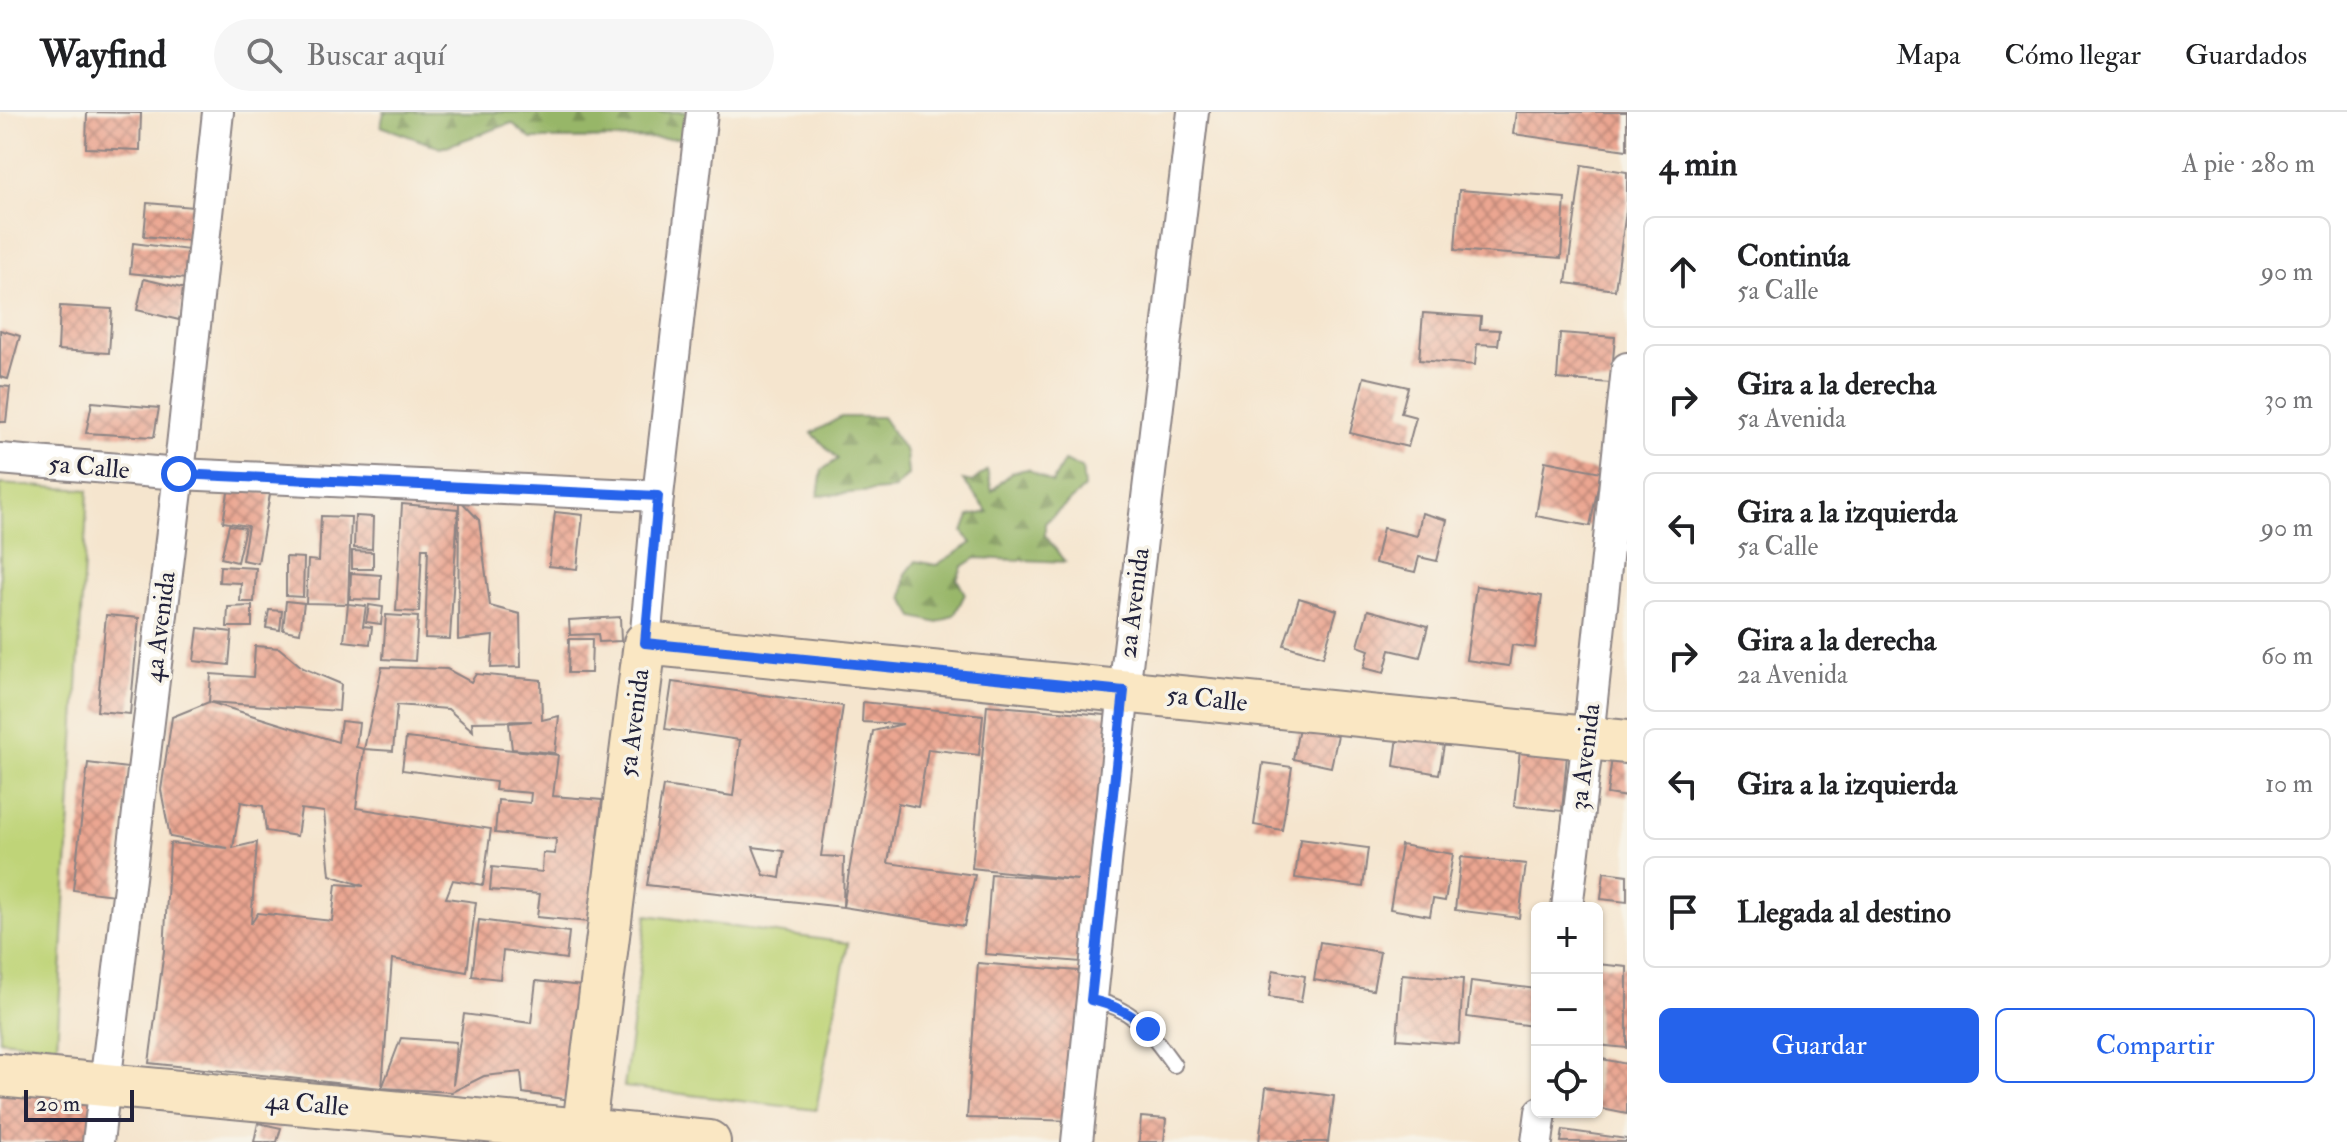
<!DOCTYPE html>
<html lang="es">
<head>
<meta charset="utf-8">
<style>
  body { margin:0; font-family:"IM FELL Double Pica",serif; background:#f6f6f6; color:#202124 }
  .controls { position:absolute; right:24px; bottom:24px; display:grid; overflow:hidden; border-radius:12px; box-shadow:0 2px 6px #0004 }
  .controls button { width:72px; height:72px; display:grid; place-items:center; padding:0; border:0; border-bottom:2px solid #e0e0e0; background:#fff; color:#202124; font:40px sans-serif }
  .scale { position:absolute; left:24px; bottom:20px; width:110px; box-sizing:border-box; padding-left:8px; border:4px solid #22223b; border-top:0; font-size:22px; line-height:28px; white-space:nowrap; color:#22223b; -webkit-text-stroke:6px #f7f3e8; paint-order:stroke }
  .stop { position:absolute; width:24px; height:24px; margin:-18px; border:6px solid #2563eb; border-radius:50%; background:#fff }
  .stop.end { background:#2563eb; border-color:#fff; box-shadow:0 2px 8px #0008 }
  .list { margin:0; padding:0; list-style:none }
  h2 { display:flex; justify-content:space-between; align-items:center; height:104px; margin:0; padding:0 32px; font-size:34px }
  h2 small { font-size:26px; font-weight:400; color:#757577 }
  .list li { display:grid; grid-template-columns:52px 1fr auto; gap:24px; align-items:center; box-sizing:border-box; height:112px; margin:0 16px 16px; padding:0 16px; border:2px solid #e0e0e0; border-radius:12px }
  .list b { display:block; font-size:30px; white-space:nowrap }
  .list p { margin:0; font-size:26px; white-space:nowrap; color:#757577 }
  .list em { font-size:26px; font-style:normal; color:#757577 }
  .actions { display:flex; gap:16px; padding:24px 32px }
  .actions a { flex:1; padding:18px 0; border:2px solid #2563eb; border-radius:12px; text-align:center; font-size:28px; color:#2563eb }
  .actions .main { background:#2563eb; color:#fff }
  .icon { flex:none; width:44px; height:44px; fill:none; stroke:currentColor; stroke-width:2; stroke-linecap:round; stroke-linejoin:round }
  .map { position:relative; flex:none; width:1627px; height:1030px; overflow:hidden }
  header { display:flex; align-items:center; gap:48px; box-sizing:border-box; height:112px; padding:0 40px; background:#fff; border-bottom:2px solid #e0e0e0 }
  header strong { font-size:38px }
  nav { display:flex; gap:44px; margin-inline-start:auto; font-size:28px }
  .search { width:560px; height:72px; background:#f6f6f6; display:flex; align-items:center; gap:20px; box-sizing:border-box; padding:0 28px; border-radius:44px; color:#757577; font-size:30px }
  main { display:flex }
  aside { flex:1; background:#fff }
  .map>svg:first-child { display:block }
  .forest { fill:url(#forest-firs); stroke:#5c6c52; stroke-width:2 }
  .park { fill:#bfd478; stroke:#707b5a; stroke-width:2 }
  .building { fill:url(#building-cross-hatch); fill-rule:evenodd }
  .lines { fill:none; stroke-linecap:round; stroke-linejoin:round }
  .lane-casing { stroke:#8c8484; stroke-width:18 }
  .street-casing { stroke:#8c8484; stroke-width:34 }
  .secondary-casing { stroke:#8c8484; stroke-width:46 }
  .lane { stroke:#fff; stroke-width:14 }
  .street { stroke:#fff; stroke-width:30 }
  .secondary { stroke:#fae7c3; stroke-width:42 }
  .route { stroke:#2563eb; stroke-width:10 }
  .labels { text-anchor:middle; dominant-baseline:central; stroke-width:7; stroke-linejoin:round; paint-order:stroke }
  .street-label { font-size:26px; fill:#22223b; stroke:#f7f3e8 }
</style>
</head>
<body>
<header>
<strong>Wayfind</strong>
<div class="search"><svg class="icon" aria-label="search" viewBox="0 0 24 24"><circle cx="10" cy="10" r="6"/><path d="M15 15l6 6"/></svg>Buscar aquí</div>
<nav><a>Mapa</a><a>Cómo llegar</a><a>Guardados</a></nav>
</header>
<main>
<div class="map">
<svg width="1627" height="1030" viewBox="0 0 1627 1030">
  <defs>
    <pattern id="forest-firs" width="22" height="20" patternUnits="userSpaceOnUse" patternTransform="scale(2)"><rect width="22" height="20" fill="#97b668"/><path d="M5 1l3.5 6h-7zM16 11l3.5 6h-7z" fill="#7b9457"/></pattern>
    <pattern id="building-cross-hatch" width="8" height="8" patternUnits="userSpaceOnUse" patternTransform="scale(2)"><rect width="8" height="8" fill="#eba691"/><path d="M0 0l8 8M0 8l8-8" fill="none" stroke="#be8778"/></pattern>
  </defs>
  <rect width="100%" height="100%" fill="#f7f3e8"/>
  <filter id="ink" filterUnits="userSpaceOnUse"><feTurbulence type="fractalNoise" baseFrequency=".0125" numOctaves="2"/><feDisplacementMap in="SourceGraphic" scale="16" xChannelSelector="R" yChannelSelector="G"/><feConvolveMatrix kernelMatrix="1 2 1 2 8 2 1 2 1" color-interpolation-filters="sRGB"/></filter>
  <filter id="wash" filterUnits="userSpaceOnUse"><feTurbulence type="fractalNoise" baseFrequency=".006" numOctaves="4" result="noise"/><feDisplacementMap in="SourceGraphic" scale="32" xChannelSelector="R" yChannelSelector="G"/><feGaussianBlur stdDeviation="1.8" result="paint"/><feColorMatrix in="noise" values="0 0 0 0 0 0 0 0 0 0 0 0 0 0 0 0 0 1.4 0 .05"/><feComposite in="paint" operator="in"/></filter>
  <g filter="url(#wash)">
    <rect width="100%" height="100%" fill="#f5e5ce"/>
    <!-- forest -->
    <g class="forest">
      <polygon points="384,0 689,0 686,26 531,27 512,11 441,36 381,14"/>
      <polygon points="841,305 882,305 906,340 908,363 895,377 818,384 822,358 838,347 812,321"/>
      <polygon points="1064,349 1082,356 1084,376 1045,411 1045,423 1065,450 976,446 962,455 957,467 965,482 955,502 938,511 914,505 903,486 906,462 916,449 936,453 972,431 963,420 969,404 988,400 963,368 972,370 987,358 992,379 1012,360 1028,357 1052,371"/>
    </g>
    <!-- park -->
    <g class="park">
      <polygon points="0,372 88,378 57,934 0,928"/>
      <polygon points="647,803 848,831 816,998 624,975"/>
    </g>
    <g id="blocks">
      <!-- building -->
      <g class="building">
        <polygon points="87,0 141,1 140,38 86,36"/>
        <polygon points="1516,0 1627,0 1627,38 1513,22"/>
        <polygon points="1582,53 1627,60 1627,92 1615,178 1566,171"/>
        <polygon points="1459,78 1565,86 1561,146 1455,138"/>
        <polygon points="147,91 193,95 190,129 144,124"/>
        <polygon points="133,131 189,138 186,167 130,161"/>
        <polygon points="144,167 186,177 179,208 137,198"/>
        <polygon points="60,194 112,197 109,241 58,238"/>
        <polygon points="1423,201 1481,205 1480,217 1500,218 1498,233 1477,232 1475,253 1419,248"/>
        <polygon points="0,218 20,224 8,267 0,265"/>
        <polygon points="1560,221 1615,225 1611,271 1557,267"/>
        <polygon points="1364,265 1408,275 1401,301 1416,305 1408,335 1350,321"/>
        <polygon points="0,274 10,275 6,310 0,310"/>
        <polygon points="92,290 159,296 154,325 86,321"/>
        <polygon points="1545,349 1601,360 1590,414 1536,404"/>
        <polygon points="229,375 270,382 258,451 242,448 248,414 223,410"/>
        <polygon points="459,387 479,408 490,494 520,502 521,555 491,556 493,524 458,528"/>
        <polygon points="402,392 458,397 450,527 425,526 428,436 422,436 419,500 396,499"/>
        <polygon points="555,400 583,403 577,457 549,454"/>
        <polygon points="1422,401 1447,408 1437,449 1419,445 1415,460 1375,451 1383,416 1417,424"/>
        <polygon points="321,404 351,405 348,492 306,491 308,448 319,449"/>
        <polygon points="355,404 373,405 372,437 354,436"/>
        <polygon points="229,413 245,416 237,450 221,446"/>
        <polygon points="352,439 373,440 373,457 352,457"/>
        <polygon points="286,445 304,446 303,485 286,484"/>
        <polygon points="220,454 256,456 254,490 240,490 241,471 219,470"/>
        <polygon points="351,461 381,463 380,488 350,487"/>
        <polygon points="1476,474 1542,484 1535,536 1512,533 1509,554 1466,548"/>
        <polygon points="1299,486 1337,498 1323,545 1284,533"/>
        <polygon points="286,489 304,491 300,521 283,518"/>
        <polygon points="348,492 366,494 363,514 372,515 370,532 344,529"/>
        <polygon points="369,493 383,495 381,512 366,510"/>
        <polygon points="252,494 252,515 227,515 228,495"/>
        <polygon points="269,498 282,499 280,518 266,516"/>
        <polygon points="1368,498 1428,514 1420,545 1390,538 1384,561 1364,556 1369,538 1358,534"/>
        <polygon points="106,503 139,506 130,602 97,599"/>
        <polygon points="386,503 418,505 415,549 383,547"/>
        <polygon points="620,505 621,529 599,530 598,522 570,523 569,508"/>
        <polygon points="198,516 232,520 229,553 194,549"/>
        <polygon points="569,527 592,527 591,561 568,561"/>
        <path d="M255 534 279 536 303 556 341 572 339 599 209 590 338 630 341 609 359 611 356 635 364 637 356 696 491 717 483 773 453 768 446 786 476 790 467 860 392 847 382 976 149 951 164 839 170 731 228 736 170 725 161 678 172 605 209 590 211 562 253 565ZM241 690 263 694 266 719 297 724 301 697 324 700 330 763 364 774 336 772 332 809 258 801 251 812 257 730 233 736Z"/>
        <polygon points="382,555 447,557 471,570 476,562 541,568 542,608 559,604 555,641 512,637 509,611 532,609 472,610 473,619 448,597 397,593 393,639 364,637"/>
        <path d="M672 570 843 594 821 744 844 745 843 795 873 619 903 612 862 610 863 590 983 603 979 643 928 637 918 695 898 691 888 751 975 763 964 814 843 795 647 773 663 674 733 684 740 628 665 617ZM753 735 784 739 780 766 764 763Z"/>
        <polygon points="987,593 1117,604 1093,851 985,842 991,762 1078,768 972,756"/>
        <polygon points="1299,615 1338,623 1331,655 1293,647"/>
        <polygon points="1398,625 1444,633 1439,662 1394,654"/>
        <polygon points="406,626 558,643 553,684 602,688 589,810 537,805 540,782 490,778 492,755 542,760 543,741 555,742 556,727 495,721 498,688 530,691 531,681 495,678 496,670 402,658"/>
        <polygon points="1520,638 1567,643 1562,699 1514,694"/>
        <polygon points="1612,646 1627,648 1627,685 1607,682"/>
        <polygon points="88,651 128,656 114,783 73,778"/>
        <polygon points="1263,651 1292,655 1282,718 1254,713"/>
        <polygon points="1300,727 1368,736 1363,775 1295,766"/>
        <polygon points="1401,733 1453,742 1445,789 1433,787 1430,804 1390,797"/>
        <polygon points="1461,745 1526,752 1519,806 1455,798"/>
        <polygon points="1604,760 1627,763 1627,790 1601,787"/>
        <polygon points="479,808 569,820 566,847 503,839 500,867 472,864"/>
        <polygon points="1320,830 1380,840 1373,878 1314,868"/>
        <polygon points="978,851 1091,860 1077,1009 967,1006"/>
        <polygon points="1597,852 1627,855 1627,936 1597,933"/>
        <polygon points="1273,858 1305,864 1301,890 1269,885"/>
        <polygon points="1402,862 1463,867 1459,932 1397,927"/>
        <polygon points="536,869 591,875 578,989 523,981 521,960 484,964 452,980 382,976 401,926 456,930 453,973 464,902 531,911"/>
        <polygon points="1471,869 1537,877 1533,914 1467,905"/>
        <polygon points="1597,946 1627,952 1627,1002 1597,996"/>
        <polygon points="0,974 94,986 88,1030 0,1030"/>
        <polygon points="1266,975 1334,984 1328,1030 1259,1030"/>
        <polygon points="1141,1005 1166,1007 1164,1030 1139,1030"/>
        <polygon points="258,1011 281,1016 277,1030 254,1030"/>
        <polygon points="1563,1018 1627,1027 1627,1030 1561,1030"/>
      </g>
    </g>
  </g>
  <g filter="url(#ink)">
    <use href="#blocks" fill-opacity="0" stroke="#8c8484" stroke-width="2"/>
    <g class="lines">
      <defs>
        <path id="lane" d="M1091 888C1134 895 1150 920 1174 953"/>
        <g id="street">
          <polyline points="0,347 179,362 658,384"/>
          <polyline points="645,531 658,384 702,0"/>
          <polyline points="1567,796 1588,626 1627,256"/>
          <polyline points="98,1030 179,362 218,0"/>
          <polyline points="1077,1030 1124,579 1193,0"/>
          <polyline points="1537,1030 1541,1000"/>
        </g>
        <g id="secondary">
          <polyline points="0,963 709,1030"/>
          <polyline points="582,1030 645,531 1627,630"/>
        </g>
      </defs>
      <!-- lane casing -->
      <use href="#lane" class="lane-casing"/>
      <!-- street casing -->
      <use href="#street" class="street-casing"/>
      <!-- secondary casing -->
      <use href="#secondary" class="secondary-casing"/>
      <!-- lane -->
      <use href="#lane" class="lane"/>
      <!-- street -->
      <use href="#street" class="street"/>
      <!-- secondary -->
      <use href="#secondary" class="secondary"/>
    </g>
  </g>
  <g class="lines" filter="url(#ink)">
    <!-- route -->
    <path class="route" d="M179 362 658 384 645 531 1124 579 1091 888C1111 892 1134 902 1148 917"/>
  </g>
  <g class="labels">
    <!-- street labels -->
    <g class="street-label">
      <text transform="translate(89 355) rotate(5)">5a Calle</text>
      <text transform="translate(1134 491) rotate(-83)">2a Avenida</text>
      <text transform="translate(160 515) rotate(-83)">4a Avenida</text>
      <text transform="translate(1207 587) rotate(6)">5a Calle</text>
      <text transform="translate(634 611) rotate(-83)">5a Avenida</text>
      <text transform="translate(1585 645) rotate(-83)">3a Avenida</text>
      <text transform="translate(307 992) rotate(5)">4a Calle</text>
    </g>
  </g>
</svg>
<div class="controls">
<button>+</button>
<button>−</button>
<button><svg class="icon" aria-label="locate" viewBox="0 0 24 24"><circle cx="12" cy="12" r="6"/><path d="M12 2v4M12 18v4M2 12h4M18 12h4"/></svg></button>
</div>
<div class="scale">20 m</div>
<div class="stop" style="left:179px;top:362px"></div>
<div class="stop end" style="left:1148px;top:917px"></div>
</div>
<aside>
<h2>4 min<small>A pie · 280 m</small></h2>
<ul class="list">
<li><svg class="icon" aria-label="ahead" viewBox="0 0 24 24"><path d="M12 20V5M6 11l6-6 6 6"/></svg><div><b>Continúa</b><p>5a Calle</p></div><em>90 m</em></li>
<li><svg class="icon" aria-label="right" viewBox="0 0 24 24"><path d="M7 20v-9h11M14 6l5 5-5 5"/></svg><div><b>Gira a la derecha</b><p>5a Avenida</p></div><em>30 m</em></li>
<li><svg class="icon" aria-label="left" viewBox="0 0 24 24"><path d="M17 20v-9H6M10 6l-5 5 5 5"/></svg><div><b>Gira a la izquierda</b><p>5a Calle</p></div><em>90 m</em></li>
<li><svg class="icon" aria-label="right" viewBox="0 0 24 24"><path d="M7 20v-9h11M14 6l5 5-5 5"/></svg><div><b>Gira a la derecha</b><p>2a Avenida</p></div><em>60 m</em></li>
<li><svg class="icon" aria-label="left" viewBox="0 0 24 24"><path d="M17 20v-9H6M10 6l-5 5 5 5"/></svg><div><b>Gira a la izquierda</b></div><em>10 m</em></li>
<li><svg class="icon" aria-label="arrive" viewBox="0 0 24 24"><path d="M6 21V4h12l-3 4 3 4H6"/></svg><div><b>Llegada al destino</b></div></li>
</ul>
<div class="actions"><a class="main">Guardar</a><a>Compartir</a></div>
</aside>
</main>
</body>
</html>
